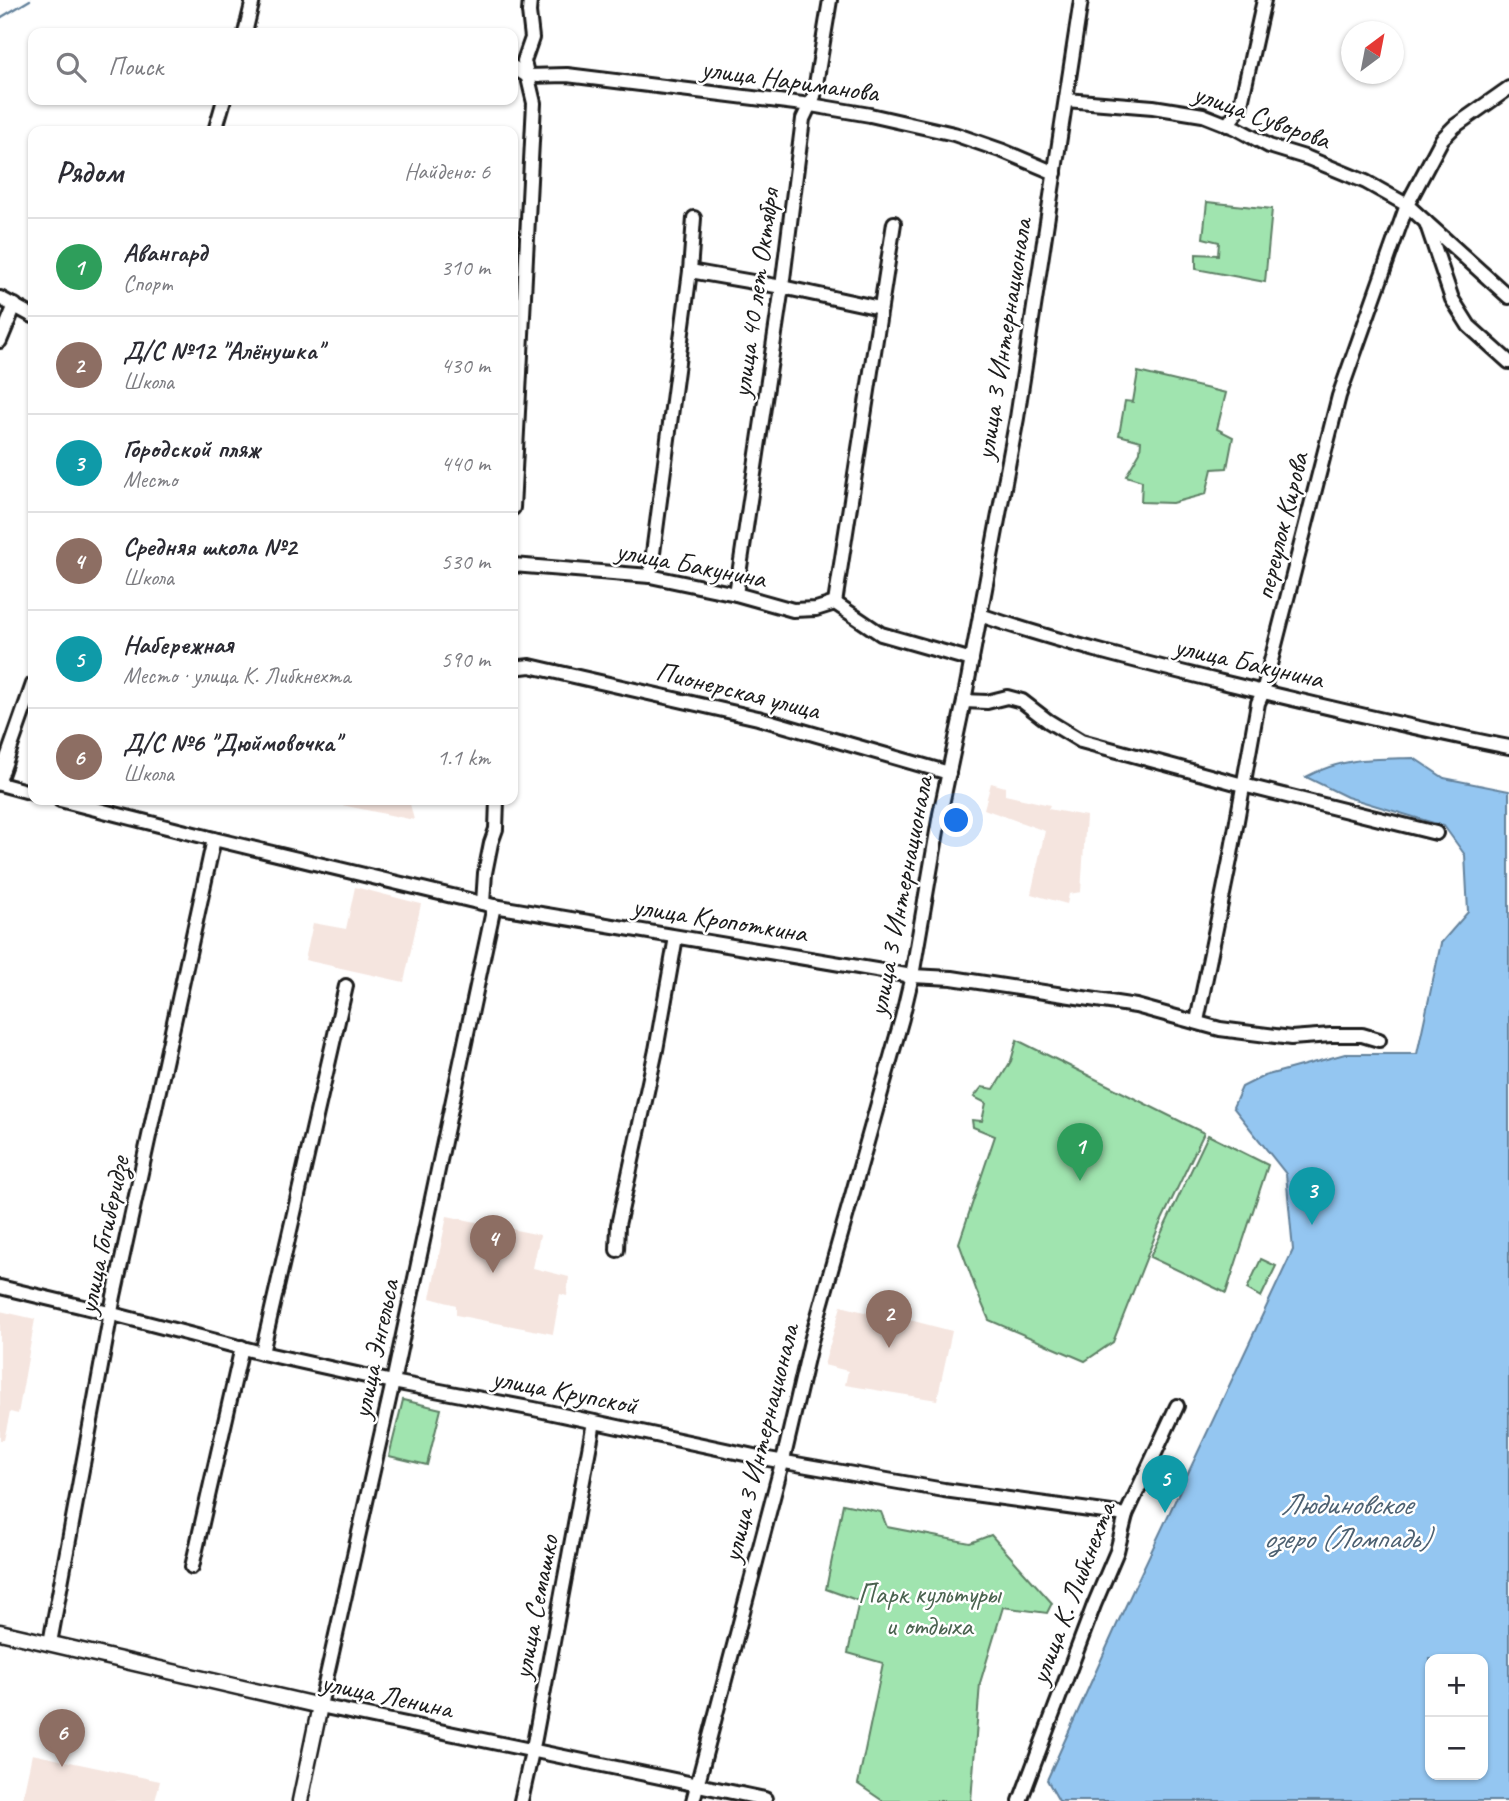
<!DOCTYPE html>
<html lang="ru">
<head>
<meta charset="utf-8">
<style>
  body { margin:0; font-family:Caveat,sans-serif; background:#f7f7f7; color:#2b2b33 }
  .controls { position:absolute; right:21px; bottom:21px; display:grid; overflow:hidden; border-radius:14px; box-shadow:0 2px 5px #0004 }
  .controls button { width:63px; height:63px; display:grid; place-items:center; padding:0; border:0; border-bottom:2px solid #e1e1e2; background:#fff; color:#2b2b33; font:35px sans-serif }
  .compass { position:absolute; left:1341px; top:21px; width:63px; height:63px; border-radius:50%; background:#fff; box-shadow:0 2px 5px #0004; rotate:32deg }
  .you { position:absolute; left:957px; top:821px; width:24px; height:24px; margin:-18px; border:5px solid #fff; border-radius:50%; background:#1a73e8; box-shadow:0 0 0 10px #1a73e833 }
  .badge { display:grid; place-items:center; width:46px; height:46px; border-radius:50%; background:#1c1c1c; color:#fff; font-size:23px; font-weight:700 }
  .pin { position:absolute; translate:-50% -58px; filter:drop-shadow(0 2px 4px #0008) }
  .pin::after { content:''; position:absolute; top:37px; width:24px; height:21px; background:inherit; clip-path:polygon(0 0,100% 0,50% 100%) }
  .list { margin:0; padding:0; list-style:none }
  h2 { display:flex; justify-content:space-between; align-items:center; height:91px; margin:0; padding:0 28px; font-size:30px }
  h2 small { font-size:23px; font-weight:400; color:#7c7c81 }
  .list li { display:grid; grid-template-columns:46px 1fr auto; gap:21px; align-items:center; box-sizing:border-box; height:98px; padding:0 28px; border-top:2px solid #e1e1e2 }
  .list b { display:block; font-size:26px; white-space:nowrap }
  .list p { margin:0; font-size:23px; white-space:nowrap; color:#7c7c81 }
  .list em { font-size:23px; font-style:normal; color:#7c7c81 }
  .icon { flex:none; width:38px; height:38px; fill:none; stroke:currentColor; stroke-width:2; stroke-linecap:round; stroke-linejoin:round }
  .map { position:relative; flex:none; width:1509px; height:1801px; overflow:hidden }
  .search { position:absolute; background:#fff; box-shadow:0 2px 5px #0004; left:28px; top:28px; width:490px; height:77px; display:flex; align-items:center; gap:18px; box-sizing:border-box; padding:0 24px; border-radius:14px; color:#7c7c81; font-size:26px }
  .panel { position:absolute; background:#fff; box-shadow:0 2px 5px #0004; left:28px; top:126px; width:490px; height:679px; border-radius:14px }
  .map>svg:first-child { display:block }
  .built { fill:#f5e5df }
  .green { fill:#a0e4af; stroke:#5e8066; stroke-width:2 }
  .water { fill:#94c6f1; stroke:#64829c; stroke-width:2; fill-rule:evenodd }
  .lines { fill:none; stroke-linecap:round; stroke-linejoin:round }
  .stream { stroke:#64829c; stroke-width:2.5 }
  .minor-casing { stroke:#1c1c1c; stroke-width:18 }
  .major-casing { stroke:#1c1c1c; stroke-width:19 }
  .minor { stroke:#fff; stroke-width:12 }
  .major { stroke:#fff; stroke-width:14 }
  .labels { text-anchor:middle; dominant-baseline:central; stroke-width:5; stroke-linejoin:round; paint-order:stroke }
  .street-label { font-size:28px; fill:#1c1c1c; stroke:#fff }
  .park-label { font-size:28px; fill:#4a624f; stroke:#fff }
  .water-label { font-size:30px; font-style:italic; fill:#4c6071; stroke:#fff }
</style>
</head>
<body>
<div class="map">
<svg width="1509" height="1801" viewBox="0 0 1509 1801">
  <rect width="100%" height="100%" fill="#fff"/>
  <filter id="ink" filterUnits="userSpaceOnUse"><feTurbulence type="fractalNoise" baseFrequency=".0143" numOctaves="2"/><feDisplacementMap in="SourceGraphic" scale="14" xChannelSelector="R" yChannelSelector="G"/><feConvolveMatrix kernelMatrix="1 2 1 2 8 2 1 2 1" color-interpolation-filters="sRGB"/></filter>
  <g filter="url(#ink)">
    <!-- built -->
    <g class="built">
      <polygon points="991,783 1005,787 1005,795 1050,805 1048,809 1086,816 1081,892 1069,894 1067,904 1031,894 1045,831 984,809"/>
      <polygon points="318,800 409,800 414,820"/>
      <polygon points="355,887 421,904 404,982 305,960 313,923 346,929"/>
      <polygon points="447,1216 540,1235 533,1268 569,1277 567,1296 560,1294 553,1334 456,1315 456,1305 430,1298"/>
      <polygon points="841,1306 872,1314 875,1311 952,1331 937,1400 845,1385 848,1371 824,1365"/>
      <polygon points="0,1311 35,1319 18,1414 10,1412 4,1440 0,1440"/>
      <polygon points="32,1754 160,1781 155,1801 22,1801"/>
    </g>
    <!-- green -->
    <g class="green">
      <polygon points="1207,202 1272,209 1265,282 1196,269 1196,254 1218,255 1219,242 1203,238"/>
      <polygon points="1138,372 1226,393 1217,429 1233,437 1227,468 1212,469 1206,494 1172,503 1141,502 1142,481 1126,476 1140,452 1141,441 1119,435 1125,401 1133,402"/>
      <polygon points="1017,1040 1204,1133 1159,1226 1113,1342 1085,1361 989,1320 977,1292 959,1243 995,1136 973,1127 972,1120 982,1121 986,1103 974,1097 982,1087 994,1089 1011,1061"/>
      <polygon points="1208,1135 1268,1165 1226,1293 1150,1257"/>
      <polygon points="1261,1259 1276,1266 1261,1297 1247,1289"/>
      <polygon points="403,1400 441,1409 427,1465 389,1456"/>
      <polygon points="843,1504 881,1512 887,1527 970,1543 991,1535 1052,1603 1047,1613 1003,1607 980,1683 971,1801 883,1801 858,1784 883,1663 848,1653 859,1601 826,1589"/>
    </g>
    <!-- water -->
    <path class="water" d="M1414 758 1444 778 1509 791V1801H1059L1047 1780 1119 1620 1293 1250 1286 1174 1233 1107 1242 1087 1264 1076 1345 1054H1417L1441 943 1468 912 1465 855 1444 826 1347 797 1306 777C1343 757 1374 759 1414 758ZM1430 1659H1483V1775H1430Z"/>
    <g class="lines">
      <!-- stream -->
      <polyline class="stream" points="0,18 30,0"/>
      <defs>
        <g id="minor">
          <polyline points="245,33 253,0"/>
          <polyline points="513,67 527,76 567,75 811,105 870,115 954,134 1003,151 1055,173"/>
          <polyline points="1066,100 1153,107 1203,115 1236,128 1269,146 1308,158 1366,182 1407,205 1509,297"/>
          <polyline points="1227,125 1240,108 1264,0"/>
          <polyline points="215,131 224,100"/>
          <polyline points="1426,222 1452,299 1469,326 1509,362"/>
          <polyline points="690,271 782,287 880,308"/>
          <polyline points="0,298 33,316"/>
          <polyline points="0,341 15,305"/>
          <polyline points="513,508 534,103 524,61 532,38 529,12 530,0"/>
          <polyline points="513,565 650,576 736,594 793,610 816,609 835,603 881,634 972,660"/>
          <polyline points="650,576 690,271 694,218"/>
          <polyline points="736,594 782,287 803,119 814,96 830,0"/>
          <polyline points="835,603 894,223"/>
          <path d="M980 615C1059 642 1140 662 1222 682 1317 705 1413 728 1509 747"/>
          <polyline points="513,668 530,666 758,718 949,773"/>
          <polyline points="964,701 987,702 1007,697 1022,701 1048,721 1081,741 1243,785 1436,833"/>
          <polyline points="0,778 33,684"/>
          <polyline points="0,784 33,793"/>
          <polyline points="60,800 214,839 494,906 912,976 952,978 1136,1006 1220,1029 1291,1038 1331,1035 1362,1035 1379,1040"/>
          <polyline points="483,903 485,873 491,843 496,829 497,800"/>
          <polyline points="494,906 393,1382 320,1706 765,1799"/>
          <polyline points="1197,1021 1230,860 1258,703 1263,692 1339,396 1407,205 1442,139 1455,126 1509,88"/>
          <polyline points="617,1250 618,1225 656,1050 676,937"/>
          <polyline points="0,1287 101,1311 262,1353 393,1382 534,1409 768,1459 944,1490 1126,1515"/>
          <polyline points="262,1353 346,986"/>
          <polyline points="192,1567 242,1347"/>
          <polyline points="50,1643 114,1296 214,839"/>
          <polyline points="521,1801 535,1738 594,1422"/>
          <polyline points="693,1801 786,1448 811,1341 902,1018 912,976 940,814 964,701 1017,418 1081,0"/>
          <polyline points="1020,1801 1094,1605 1117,1551 1126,1515 1177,1406"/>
        </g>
        <polyline id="major" points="0,1632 320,1706 300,1801"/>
      </defs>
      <!-- minor casing -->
      <use href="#minor" class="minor-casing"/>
      <!-- major casing -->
      <use href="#major" class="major-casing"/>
      <!-- minor -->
      <use href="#minor" class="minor"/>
      <!-- major -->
      <use href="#major" class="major"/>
    </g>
  </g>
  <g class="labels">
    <!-- street labels -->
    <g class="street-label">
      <text transform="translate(790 80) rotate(8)">улица Нариманова</text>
      <text transform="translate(1262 116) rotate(20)">улица Суворова</text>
      <text transform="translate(755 293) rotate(-82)">улица 40 лет Октября</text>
      <text transform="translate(1003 339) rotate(-81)">улица 3 Интернационала</text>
      <text transform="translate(1281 526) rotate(-76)">переулок Кирова</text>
      <text transform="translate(691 564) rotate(11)">улица Бакунина</text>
      <text transform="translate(1249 662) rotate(13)">улица Бакунина</text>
      <text transform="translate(738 690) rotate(14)">Пионерская улица</text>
      <text transform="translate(900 896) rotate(-79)">улица 3 Интернационала</text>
      <text transform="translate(720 919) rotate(9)">улица Кропоткина</text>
      <text transform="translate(103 1235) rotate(-78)">улица Гогиберидзе</text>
      <text transform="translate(375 1349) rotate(-78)">улица Энгельса</text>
      <text transform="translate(565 1391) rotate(11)">улица Крупской</text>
      <text transform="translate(760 1443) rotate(-76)">улица 3 Интернационала</text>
      <text transform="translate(1072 1593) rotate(-69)">улица К. Либкнехта</text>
      <text transform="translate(535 1607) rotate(-79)">улица Семашко</text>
      <text transform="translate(387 1695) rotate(12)">улица Ленина</text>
    </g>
    <!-- park labels -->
    <g class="park-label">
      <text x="929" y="1593">Парк культуры<tspan x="929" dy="32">и отдыха</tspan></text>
    </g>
    <!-- water labels -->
    <g class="water-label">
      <text x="1346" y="1504">Людиновское<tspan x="1346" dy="34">озеро (Ломпадь)</tspan></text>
    </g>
  </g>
</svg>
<div class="controls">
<button>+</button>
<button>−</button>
</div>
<svg class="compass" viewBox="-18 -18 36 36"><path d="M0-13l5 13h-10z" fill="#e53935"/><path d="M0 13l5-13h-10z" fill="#7c7c81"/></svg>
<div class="you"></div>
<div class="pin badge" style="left:1080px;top:1181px;background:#2e9e5b">1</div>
<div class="pin badge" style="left:889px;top:1348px;background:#8d6e63">2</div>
<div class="pin badge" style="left:1312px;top:1225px;background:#0f9aa8">3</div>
<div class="pin badge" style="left:493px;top:1273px;background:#8d6e63">4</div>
<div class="pin badge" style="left:1165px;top:1513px;background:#0f9aa8">5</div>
<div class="pin badge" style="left:62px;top:1767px;background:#8d6e63">6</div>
<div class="search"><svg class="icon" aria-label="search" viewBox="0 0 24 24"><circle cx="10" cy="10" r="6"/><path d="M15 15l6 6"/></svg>Поиск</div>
<section class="panel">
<h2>Рядом<small>Найдено: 6</small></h2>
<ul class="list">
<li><span class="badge" style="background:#2e9e5b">1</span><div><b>Авангард</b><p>Спорт</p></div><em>310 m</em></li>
<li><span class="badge" style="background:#8d6e63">2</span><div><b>Д/С №12 &quot;Алёнушка&quot;</b><p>Школа</p></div><em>430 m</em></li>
<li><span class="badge" style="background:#0f9aa8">3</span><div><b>Городской пляж</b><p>Место</p></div><em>440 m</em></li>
<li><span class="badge" style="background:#8d6e63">4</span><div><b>Средняя школа №2</b><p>Школа</p></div><em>530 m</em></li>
<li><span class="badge" style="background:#0f9aa8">5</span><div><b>Набережная</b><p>Место · улица К. Либкнехта</p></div><em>590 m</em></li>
<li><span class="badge" style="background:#8d6e63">6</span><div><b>Д/С №6 &quot;Дюймовочка&quot;</b><p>Школа</p></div><em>1.1 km</em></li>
</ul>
</section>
</div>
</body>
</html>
